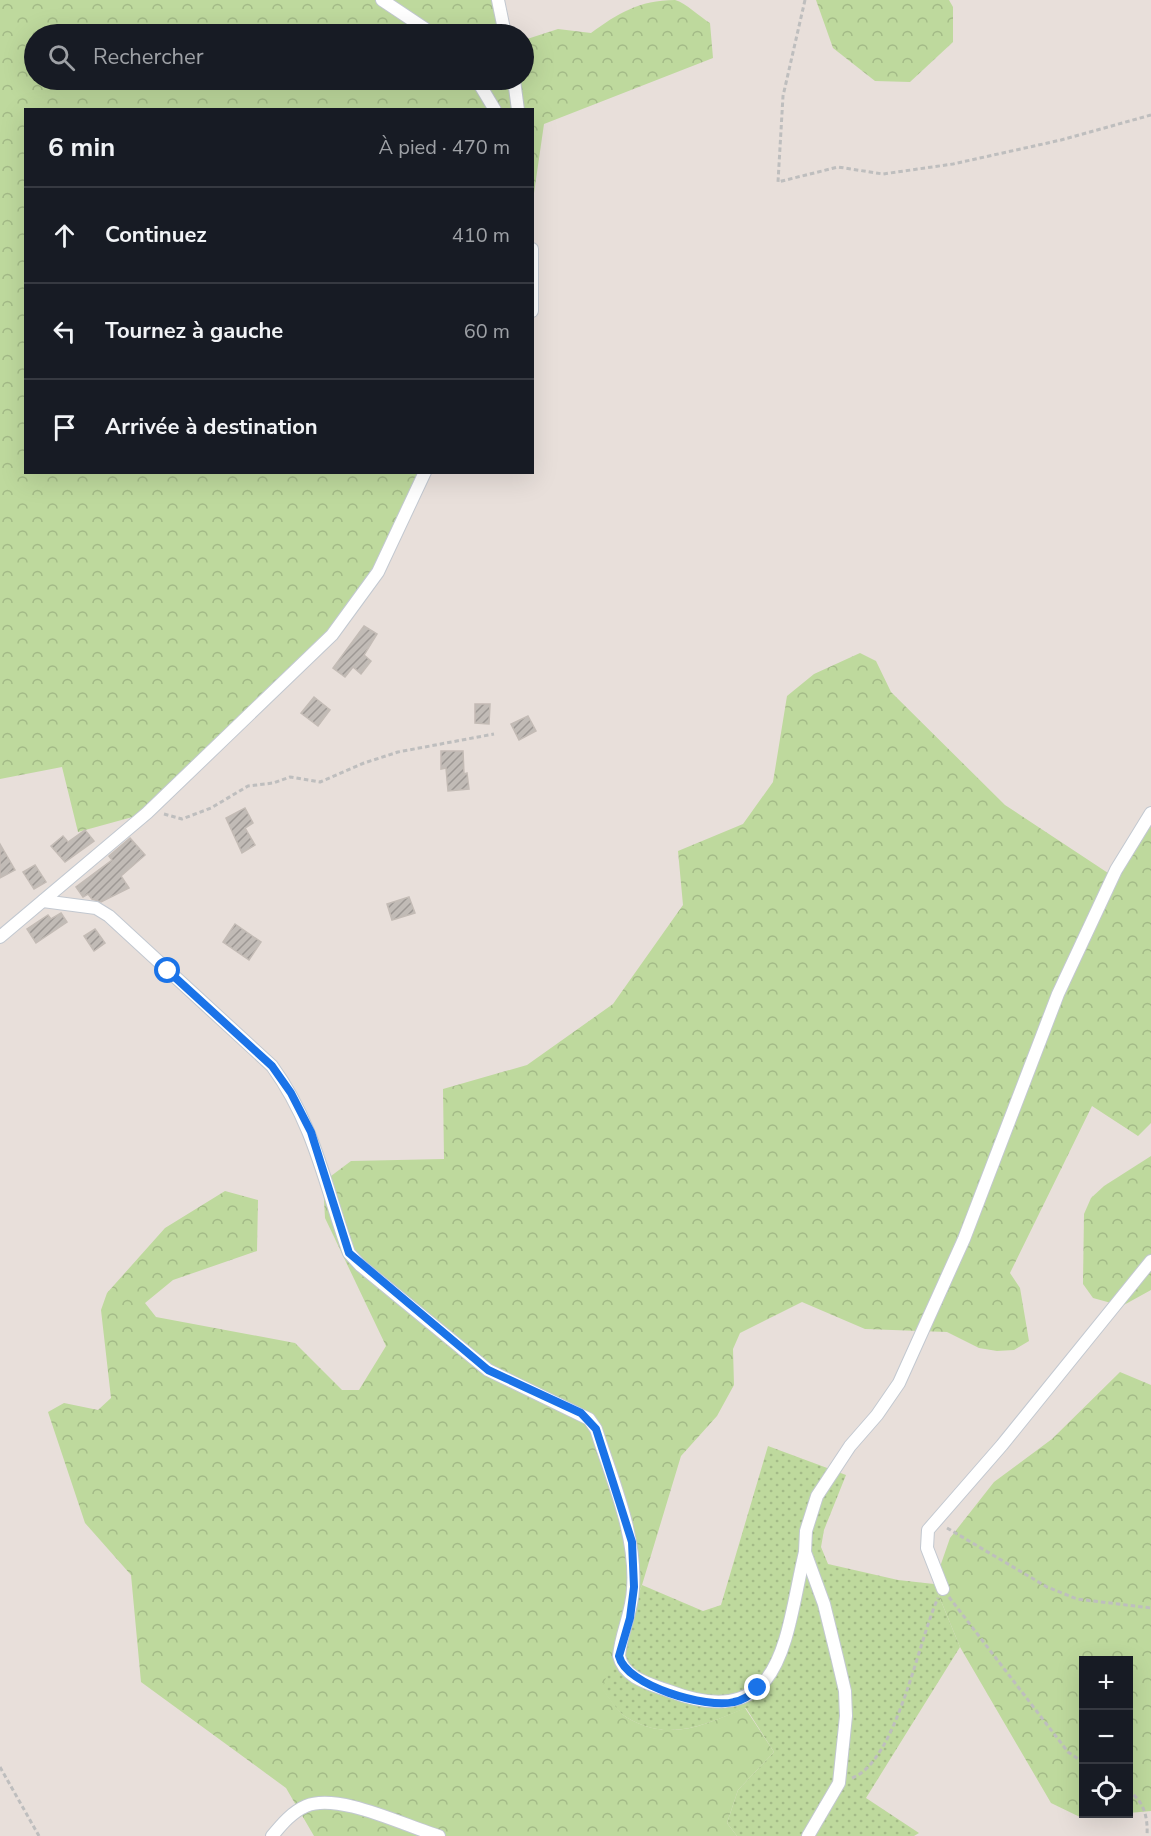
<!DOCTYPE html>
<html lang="fr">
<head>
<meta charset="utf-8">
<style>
  body { margin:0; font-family:"Nunito Sans",sans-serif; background:#20242c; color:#f1f3f6 }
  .controls { position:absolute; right:18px; bottom:18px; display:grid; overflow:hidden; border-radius:0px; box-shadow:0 6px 24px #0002 }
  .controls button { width:54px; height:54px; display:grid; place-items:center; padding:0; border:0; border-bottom:2px solid #363941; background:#171b24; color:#f1f3f6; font:30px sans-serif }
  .stop { position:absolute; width:18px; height:18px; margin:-14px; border:4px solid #1a73e8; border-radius:50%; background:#fff }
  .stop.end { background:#1a73e8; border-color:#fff; box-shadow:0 2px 6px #0008 }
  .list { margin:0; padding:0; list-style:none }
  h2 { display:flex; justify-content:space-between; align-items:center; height:78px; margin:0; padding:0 24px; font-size:26px }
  h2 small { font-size:20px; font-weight:400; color:#9ea1a6 }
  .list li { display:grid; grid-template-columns:39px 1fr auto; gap:18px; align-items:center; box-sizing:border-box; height:96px; padding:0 24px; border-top:2px solid #363941 }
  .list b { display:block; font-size:22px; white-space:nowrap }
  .list em { font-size:20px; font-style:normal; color:#9ea1a6 }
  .icon { flex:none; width:33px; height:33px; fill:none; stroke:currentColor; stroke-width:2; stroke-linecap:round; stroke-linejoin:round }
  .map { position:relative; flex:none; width:1151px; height:1836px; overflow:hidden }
  .search { position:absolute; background:#171b24; box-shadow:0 6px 24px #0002; left:24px; top:24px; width:510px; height:66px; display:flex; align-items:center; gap:15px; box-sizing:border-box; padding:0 21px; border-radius:33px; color:#9ea1a6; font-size:22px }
  .panel { position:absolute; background:#171b24; box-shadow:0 6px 24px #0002; left:24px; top:108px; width:510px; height:366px; border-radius:0px }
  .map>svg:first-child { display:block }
  .grass { fill:url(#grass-dots) }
  .forest { fill:url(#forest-crowns) }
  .building { fill:url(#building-hatch); stroke:#c3bbb5; stroke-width:1.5 }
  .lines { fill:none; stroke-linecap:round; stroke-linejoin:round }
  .street-casing { stroke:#c2c8d0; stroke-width:14 }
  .path { stroke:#bebebe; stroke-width:3; stroke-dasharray:4.5 3; stroke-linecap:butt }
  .street { stroke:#fff; stroke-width:12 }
  .route { stroke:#1a73e8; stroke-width:8 }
</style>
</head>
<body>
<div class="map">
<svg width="1151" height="1836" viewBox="0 0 1151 1836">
  <defs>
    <pattern id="grass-dots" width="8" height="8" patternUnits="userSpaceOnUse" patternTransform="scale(1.5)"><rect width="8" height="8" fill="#bed99d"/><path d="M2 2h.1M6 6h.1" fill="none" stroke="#a3ba87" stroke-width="1.8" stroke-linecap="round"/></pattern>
    <pattern id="forest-crowns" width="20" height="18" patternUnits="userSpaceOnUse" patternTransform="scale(1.5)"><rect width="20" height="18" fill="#bed99d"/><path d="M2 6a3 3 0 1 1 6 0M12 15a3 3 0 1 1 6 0" fill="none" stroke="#a3ba87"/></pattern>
    <pattern id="building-hatch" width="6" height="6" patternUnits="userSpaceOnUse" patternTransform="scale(1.5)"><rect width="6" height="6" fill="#c1bbb6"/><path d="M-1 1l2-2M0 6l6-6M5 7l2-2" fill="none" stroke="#9d9894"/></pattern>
  </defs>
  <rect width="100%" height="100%" fill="#e8dfda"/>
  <!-- grass -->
  <path class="grass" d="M768 1446 846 1475 824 1530 821 1547 828 1564 898 1580 934 1584 960 1647 866 1798 919 1833 914 1836H737L727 1823 738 1790 774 1752 746 1708C704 1725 668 1743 626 1717 616 1711 609 1697 601 1688L642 1585 703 1611 721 1605Z"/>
  <!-- forest -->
  <g class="forest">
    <path d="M0 0H498L505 34H34V80H524V40L558 29 591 33C617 14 639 0 675 0 686 3 700 17 710 23L713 58 544 124 533 200 532 110H26V472L425 473 378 572 332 635 147 813 78 832 62 767 0 779Z"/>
    <polygon points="816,0 949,0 953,7 953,42 910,82 875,81 833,48"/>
    <path d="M860 653 876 661 891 692 1005 805 1108 873 1151 812V1123L1138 1136 1092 1106 1010 1273 1020 1288 1029 1341 1014 1350 997 1351 979 1348 947 1332 865 1329 802 1302 740 1333 733 1349 734 1385 717 1416 681 1456 642 1585 602 1688C609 1697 617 1711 626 1717 669 1743 704 1725 745 1708L774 1752 738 1790 727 1823 737 1836H314L286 1788 141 1682 131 1575 85 1523 48 1412 64 1403 98 1410 111 1398 101 1310 107 1293 165 1228 225 1191 258 1200 257 1251 173 1280 145 1303 156 1317 295 1343 342 1390H359L386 1346 325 1218 323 1182 351 1161 444 1159 443 1089 527 1065 613 1004 683 905 678 851 743 824 773 782 787 696 814 674Z"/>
    <polygon points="1151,1156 1151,1290 1122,1306 1093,1298 1083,1284 1084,1214 1091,1198 1104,1186"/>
    <polygon points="1120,1372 1151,1385 1151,1811 1129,1813 1128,1660 1084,1660 1084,1814 1125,1814 1082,1818 1051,1803 960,1647 934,1584 950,1538 994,1482 1052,1439"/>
  </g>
  <!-- building -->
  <g class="building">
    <polygon points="364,626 377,634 364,655 371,661 361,674 353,667 345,677 333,668"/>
    <polygon points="314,697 330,710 318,726 301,713"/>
    <polygon points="475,704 490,704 489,724 475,723"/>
    <polygon points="528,716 536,731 519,740 511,724"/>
    <polygon points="441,751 463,751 464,774 467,773 469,789 448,791 446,768 441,769"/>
    <polygon points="245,808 253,823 245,828 255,845 242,853 226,818"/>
    <polygon points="85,830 94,841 65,862 51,846 63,836 68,842"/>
    <polygon points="130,838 145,855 121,876 129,888 101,902 92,899 88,894 83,897 76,887 112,860 109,856"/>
    <polygon points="0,844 15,870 0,878"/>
    <polygon points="35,865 46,882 34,889 23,872"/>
    <polygon points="409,897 415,913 392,920 387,904"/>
    <polygon points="61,913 67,922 36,943 27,929 48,915 51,919"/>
    <polygon points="235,924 261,942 249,960 223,942"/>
    <polygon points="95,929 105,943 94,951 84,936"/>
  </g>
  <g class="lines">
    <defs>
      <g id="street">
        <polyline points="382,0 433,34"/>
        <polyline points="498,0 505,34"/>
        <polyline points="477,80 495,110"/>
        <polyline points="514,80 518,110"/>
        <polyline points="532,249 532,311"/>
        <path d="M43 901 96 908 109 916 272 1066C315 1125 325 1186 349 1253L360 1265 488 1370 589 1419 596 1429C612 1480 637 1535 633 1589 632 1613 621 1633 619 1656 624 1678 650 1684 669 1691 785 1735 785 1635 805 1552"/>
        <polyline points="0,937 147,813 332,635 378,572 425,472"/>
        <polyline points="943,1589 927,1548 928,1530 1002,1445 1151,1261"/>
        <path d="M272 1836C282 1824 292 1812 306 1806 338 1792 405 1826 439 1836"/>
        <polyline points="808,1836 839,1783 846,1716 845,1691 837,1657 824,1604 805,1552 806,1531 817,1496 850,1446 877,1415 899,1383 964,1239 1058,994 1116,870 1151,813"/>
      </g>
    </defs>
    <!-- street casing -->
    <use href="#street" class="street-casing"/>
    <!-- path -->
    <g class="path">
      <polyline points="805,0 783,96 778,182 838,167 883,174 953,164 1061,140 1151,115"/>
      <polyline points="164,814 182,819 211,808 248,786 273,783 290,777 320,782 364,763 398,752 494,734"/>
      <polyline points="947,1528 1047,1587 1077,1599 1151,1608"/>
      <polyline points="949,1597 1068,1752 1084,1763"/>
      <polyline points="0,1767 39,1836"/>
      <path d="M852 1778C897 1761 918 1641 938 1598"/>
      <path d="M1128 1790C1144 1802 1148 1816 1147 1836"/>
    </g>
    <!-- street -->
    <use href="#street" class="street"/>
  </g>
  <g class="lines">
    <!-- route -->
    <path class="route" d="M168 971 272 1066 291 1093 311 1132 349 1253 488 1370 581 1413 596 1429 632 1542 634 1587 630 1618 619 1656C626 1686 707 1709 734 1702 744 1700 751 1695 758 1688"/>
  </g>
</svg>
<div class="controls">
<button>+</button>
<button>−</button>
<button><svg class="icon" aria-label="locate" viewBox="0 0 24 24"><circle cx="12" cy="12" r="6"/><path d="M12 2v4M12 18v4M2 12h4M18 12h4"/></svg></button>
</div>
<div class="stop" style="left:168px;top:971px"></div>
<div class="stop end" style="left:758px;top:1688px"></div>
<div class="search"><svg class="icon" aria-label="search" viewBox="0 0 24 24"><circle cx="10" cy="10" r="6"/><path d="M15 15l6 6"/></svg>Rechercher</div>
<section class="panel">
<h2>6 min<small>À pied · 470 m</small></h2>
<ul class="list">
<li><svg class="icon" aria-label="ahead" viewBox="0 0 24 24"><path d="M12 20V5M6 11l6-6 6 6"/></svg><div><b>Continuez</b></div><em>410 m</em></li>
<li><svg class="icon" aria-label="left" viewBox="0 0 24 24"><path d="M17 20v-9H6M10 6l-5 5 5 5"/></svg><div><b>Tournez à gauche</b></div><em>60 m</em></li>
<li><svg class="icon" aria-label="arrive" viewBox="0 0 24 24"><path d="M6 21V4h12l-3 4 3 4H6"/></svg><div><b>Arrivée à destination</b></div></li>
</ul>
</section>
</div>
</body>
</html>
